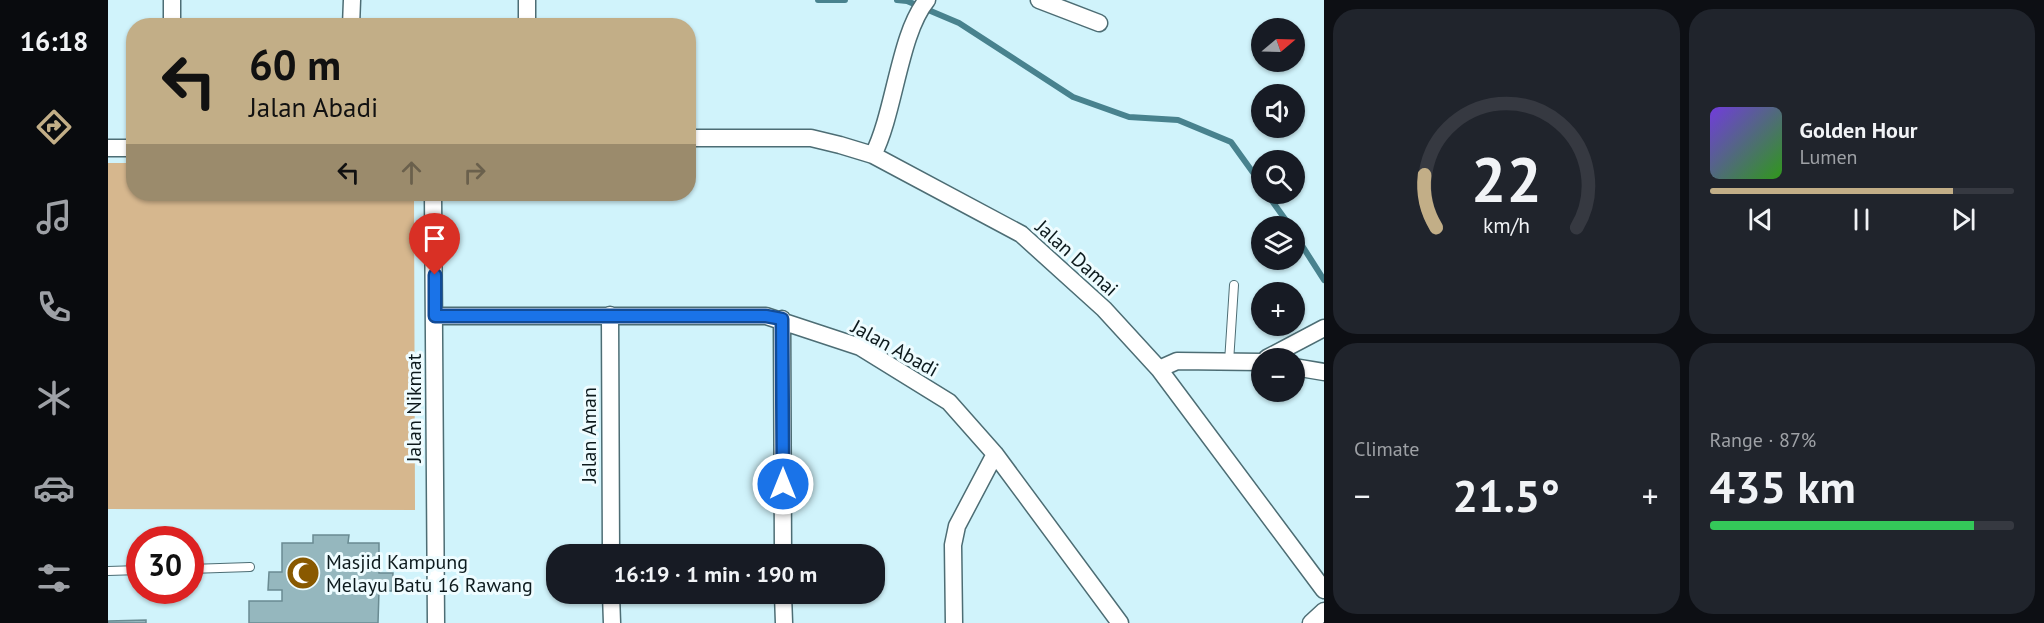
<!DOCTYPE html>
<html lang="en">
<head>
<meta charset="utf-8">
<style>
  :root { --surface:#171b24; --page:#20242c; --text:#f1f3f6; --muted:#9ea1a6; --line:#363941; --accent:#c2ae87 }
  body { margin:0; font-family:"PT Sans",sans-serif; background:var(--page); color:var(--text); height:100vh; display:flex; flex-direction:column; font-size:22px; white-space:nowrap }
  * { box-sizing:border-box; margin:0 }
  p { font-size:20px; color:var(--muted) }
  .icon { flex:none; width:33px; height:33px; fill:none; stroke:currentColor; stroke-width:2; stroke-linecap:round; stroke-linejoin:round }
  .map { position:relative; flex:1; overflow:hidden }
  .drawer { display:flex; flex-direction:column; gap:9px; padding:9px; background:#0d0f14; width:720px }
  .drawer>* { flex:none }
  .banner { position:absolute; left:18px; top:18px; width:570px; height:183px; border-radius:24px; box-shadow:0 2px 4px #0004; background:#c2ae87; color:#111; overflow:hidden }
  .needle { width:39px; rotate:71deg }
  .controls { position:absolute; left:1143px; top:18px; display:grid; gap:12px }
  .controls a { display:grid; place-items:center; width:54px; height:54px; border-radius:50%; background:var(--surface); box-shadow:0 2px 4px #0004; font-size:30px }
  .speed { position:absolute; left:18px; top:526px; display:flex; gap:12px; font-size:30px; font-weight:700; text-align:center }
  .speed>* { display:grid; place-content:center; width:78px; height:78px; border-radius:50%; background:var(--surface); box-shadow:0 2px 4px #0004; line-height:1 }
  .speed .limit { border:9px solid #d22; background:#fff; color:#111 }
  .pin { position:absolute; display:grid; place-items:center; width:51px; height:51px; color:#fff; margin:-62px -26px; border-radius:50% 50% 50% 0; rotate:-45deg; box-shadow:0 0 6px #0007 }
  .pin .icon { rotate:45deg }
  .me { position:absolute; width:66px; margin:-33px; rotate:0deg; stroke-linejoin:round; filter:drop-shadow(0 0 4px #0008) }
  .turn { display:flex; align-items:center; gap:21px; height:126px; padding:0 24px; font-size:27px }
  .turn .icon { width:78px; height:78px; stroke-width:2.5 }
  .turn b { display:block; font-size:42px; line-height:51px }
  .lanes { display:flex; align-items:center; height:57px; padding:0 24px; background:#0003; justify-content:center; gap:30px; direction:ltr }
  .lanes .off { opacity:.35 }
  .big { font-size:45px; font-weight:600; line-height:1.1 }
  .drawer .tile { flex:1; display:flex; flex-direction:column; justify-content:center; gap:9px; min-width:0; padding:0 21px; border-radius:24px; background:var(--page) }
  .drawer .dial { align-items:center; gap:0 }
  .dial svg { height:156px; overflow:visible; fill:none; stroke:var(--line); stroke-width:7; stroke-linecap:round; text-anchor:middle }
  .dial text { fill:var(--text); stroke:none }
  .song { display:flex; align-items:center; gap:18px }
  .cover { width:72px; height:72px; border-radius:9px; background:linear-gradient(135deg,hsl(260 70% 55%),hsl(110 70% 35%)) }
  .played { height:6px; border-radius:3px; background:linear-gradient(90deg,var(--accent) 80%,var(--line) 80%) }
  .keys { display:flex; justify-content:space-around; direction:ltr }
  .heat { display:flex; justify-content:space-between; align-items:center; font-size:33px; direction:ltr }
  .charge { height:9px; border-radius:4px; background:linear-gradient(90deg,#34c759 87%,var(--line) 0) }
  .drawer .tiles { flex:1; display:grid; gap:9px; grid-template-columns:repeat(2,1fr) }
  .trip { position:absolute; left:438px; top:544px; width:339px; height:60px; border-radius:24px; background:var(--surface); box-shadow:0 2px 4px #0004; font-weight:600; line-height:60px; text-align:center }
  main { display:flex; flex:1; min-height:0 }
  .tabs { display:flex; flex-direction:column; width:108px; justify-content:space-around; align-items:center; background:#090b0e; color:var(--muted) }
  .tabs .icon { width:42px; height:42px }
  .tabs .active { color:var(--accent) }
  .tabs b { font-size:27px; color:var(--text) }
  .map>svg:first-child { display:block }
</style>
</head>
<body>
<main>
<nav class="tabs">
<b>16:18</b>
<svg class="icon active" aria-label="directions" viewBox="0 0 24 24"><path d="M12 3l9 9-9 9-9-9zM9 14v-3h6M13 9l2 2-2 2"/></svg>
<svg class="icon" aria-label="music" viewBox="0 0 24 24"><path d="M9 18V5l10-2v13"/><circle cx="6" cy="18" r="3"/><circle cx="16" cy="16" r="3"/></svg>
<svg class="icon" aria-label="phone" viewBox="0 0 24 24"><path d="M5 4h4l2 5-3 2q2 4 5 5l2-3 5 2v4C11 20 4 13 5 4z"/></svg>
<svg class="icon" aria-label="climate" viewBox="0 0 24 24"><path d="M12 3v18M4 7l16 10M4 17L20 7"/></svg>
<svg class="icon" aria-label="car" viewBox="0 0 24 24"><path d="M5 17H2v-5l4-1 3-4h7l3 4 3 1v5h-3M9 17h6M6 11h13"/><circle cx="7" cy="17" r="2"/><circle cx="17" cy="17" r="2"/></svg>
<svg class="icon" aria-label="filters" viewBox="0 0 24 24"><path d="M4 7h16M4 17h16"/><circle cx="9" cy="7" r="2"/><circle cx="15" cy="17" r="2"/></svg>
</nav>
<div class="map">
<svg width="1216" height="623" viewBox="0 0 1216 623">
  <rect width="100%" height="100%" fill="#d0f3fb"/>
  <path fill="#d6b78e" d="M0 163H25L26 194H306L307 510 0 509Z"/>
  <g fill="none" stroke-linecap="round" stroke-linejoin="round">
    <path stroke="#48828e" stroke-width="6" d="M710 0H737
      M789 0 799 1 851 23 965 97 1021 117 1070 120 1123 142 1154 185
      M1159 194 1182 226
      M1186 233 1216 280"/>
  </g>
  <path fill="#95b7be" stroke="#6a8b92" stroke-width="1.5" d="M205 535H241L240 543H271V573H285L284 591H271L270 623H141V601H174V590H160L161 572H174V543H205Z
    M38 620V623H0V621Z"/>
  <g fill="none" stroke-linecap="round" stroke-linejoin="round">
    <g stroke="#4d6d74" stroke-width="10">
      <path id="lane" d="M1121 362 1126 285
        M82 569 142 567
        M0 571 32 570"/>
    </g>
    <g stroke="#4d6d74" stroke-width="19">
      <path id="street" d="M419 0V26
        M931 0 991 23
        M64 26V0
        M243 26 244 0
        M580 138H703L732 145 765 155 913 234 996 309 1051 369 1216 590
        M0 148H26
        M765 155C787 112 791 34 819 0
        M325 194 328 623
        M502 315 503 555
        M327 316H658L752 347 841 402 887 454 1012 623
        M674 319 675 555
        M1159 358 1216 328
        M1186 367 1216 372
        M1051 369 1069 361 1154 362
        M503 594 504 623
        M675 594 676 623
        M846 623 845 545 849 526 887 454
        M1203 623 1216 611"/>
    </g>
    <use href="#lane" stroke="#fff" stroke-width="8"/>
    <use href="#street" stroke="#fff" stroke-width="16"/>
  </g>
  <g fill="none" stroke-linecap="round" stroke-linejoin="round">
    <g stroke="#114b97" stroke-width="15">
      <path id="route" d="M327 275V316H658L674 319 675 484"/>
    </g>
    <use href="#route" stroke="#1a73e8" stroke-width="10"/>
  </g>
  <defs>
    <g id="mosque-disc" transform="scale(1.725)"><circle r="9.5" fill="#895900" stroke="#eefcff"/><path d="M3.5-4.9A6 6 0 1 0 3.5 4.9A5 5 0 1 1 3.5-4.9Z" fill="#fff"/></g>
  </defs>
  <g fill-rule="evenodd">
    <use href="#mosque-disc" x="195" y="573"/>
  </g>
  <g text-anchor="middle" stroke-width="6" stroke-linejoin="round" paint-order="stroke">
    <g font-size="20" fill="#0d1a1d" stroke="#eefcff">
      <text transform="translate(969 258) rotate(42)" y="7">Jalan Damai</text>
      <text transform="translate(787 348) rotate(29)" y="7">Jalan Abadi</text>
      <text transform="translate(306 408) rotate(-90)" y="7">Jalan Nikmat</text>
      <text transform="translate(481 435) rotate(-90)" y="7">Jalan Aman</text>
    </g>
    <g font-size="20" fill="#0d1a1d" stroke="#eefcff" text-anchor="start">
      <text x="218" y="569">Masjid Kampung<tspan x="218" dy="23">Melayu Batu 16 Rawang</tspan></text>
    </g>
  </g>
</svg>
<div class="controls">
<a><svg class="needle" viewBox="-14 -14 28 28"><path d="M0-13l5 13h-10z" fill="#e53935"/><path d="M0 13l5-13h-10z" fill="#9ea1a6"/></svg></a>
<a><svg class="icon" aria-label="sound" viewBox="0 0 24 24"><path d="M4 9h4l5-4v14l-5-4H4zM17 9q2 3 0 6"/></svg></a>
<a><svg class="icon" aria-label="search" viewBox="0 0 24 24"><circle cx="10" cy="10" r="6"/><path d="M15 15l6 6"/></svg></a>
<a><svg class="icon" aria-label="layers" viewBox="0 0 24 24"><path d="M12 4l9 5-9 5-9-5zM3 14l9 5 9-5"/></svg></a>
<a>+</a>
<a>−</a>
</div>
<div class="speed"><div class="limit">30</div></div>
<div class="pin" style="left:327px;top:275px;background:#d93025"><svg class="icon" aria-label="arrive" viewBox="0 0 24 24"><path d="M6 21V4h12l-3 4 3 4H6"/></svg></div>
<svg class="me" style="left:675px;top:484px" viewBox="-20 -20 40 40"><circle r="17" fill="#1a73e8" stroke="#fff" stroke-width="3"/><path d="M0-11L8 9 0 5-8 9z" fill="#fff"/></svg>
<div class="trip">16:19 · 1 min · 190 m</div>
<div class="banner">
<div class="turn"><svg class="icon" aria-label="left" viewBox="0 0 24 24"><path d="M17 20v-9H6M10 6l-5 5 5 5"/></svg><div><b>60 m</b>Jalan Abadi</div></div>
<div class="lanes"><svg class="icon" aria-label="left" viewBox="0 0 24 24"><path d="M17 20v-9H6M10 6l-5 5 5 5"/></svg><svg class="icon off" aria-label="ahead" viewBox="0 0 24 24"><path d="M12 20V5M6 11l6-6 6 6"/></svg><svg class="icon off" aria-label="right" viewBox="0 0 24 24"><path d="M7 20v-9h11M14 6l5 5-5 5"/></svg></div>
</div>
</div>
<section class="drawer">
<div class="tiles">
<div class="tile dial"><svg viewBox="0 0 100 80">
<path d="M14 69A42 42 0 1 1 86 69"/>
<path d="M14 69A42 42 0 0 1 8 42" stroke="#c2ae87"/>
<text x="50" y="56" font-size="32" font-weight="700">22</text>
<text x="50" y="72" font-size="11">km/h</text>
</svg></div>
<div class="tile">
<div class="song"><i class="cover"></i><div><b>Golden Hour</b><p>Lumen</p></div></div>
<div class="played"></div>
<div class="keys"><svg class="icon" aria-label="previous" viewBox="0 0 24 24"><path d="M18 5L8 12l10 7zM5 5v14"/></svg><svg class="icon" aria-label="pause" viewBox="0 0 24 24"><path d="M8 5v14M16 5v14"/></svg><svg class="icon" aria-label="next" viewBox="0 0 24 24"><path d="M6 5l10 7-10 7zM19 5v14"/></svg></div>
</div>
<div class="tile"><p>Climate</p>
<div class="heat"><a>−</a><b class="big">21.5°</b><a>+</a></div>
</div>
<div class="tile"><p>Range · 87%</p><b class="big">435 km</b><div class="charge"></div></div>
</div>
</section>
</main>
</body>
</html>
